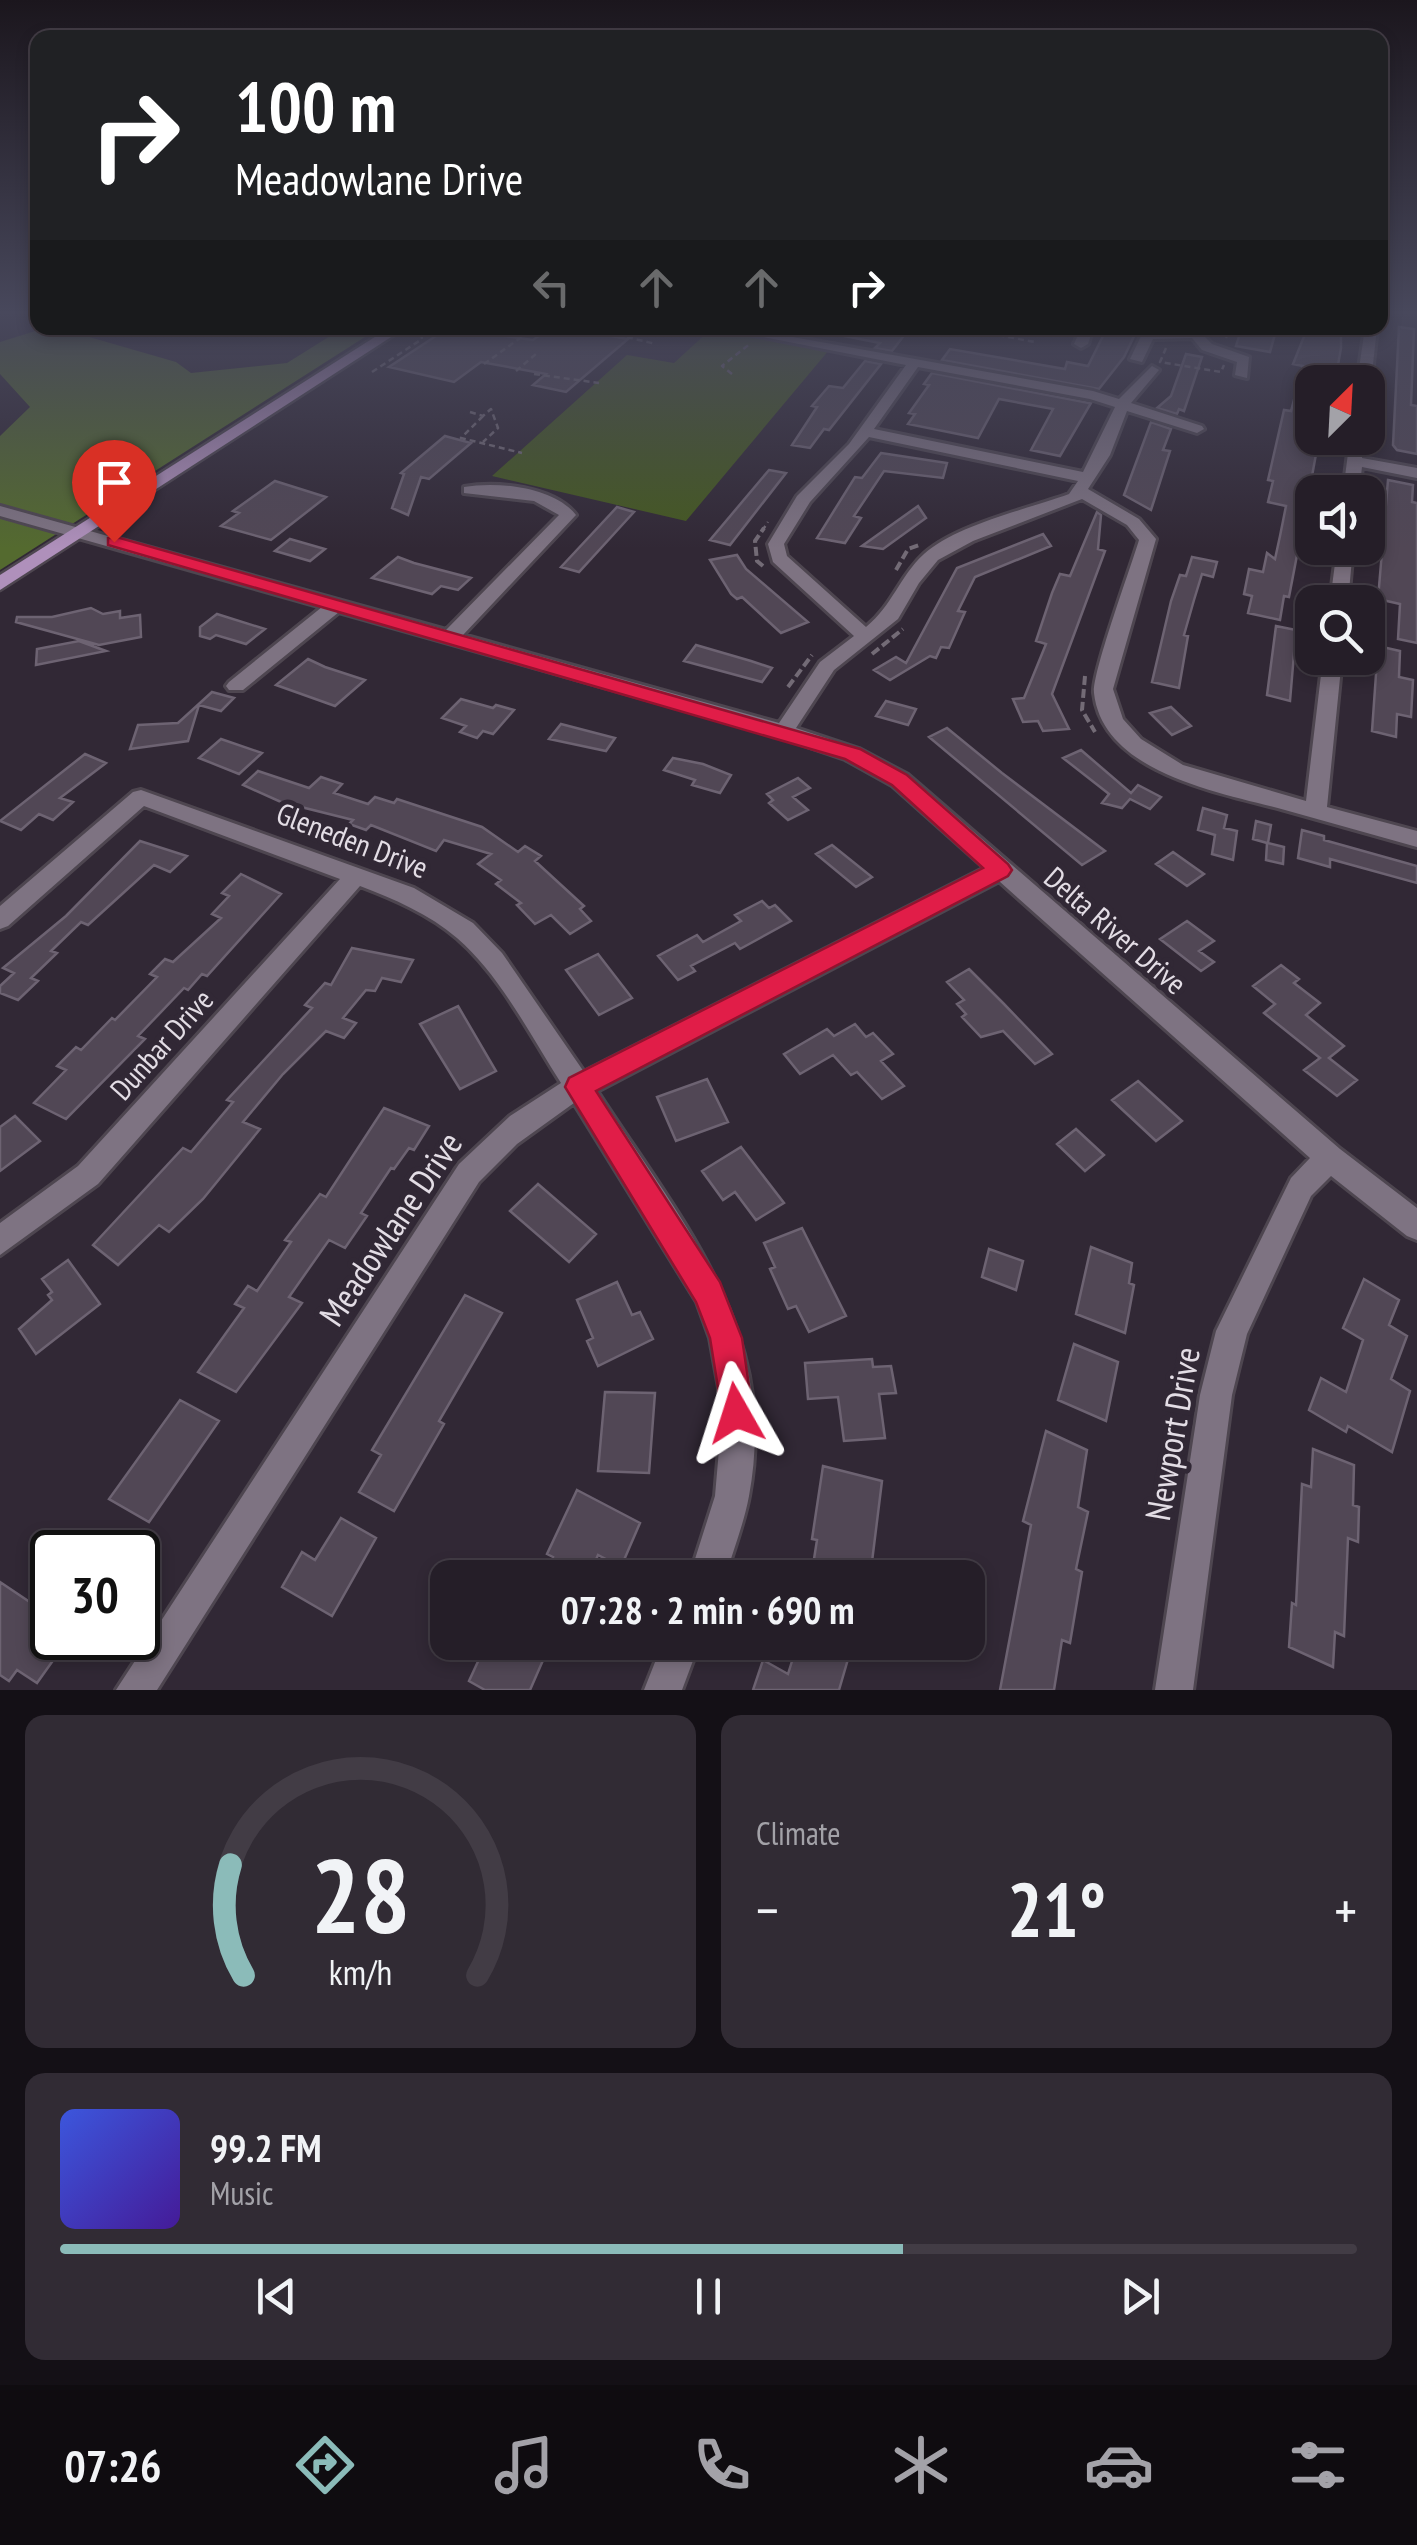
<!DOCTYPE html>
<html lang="en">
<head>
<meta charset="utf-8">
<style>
  :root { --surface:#251e28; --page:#312b34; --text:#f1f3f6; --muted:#a3a2a8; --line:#423c45; --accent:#8bbbb9 }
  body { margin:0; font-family:"PT Sans Narrow",sans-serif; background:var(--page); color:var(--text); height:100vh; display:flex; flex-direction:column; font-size:38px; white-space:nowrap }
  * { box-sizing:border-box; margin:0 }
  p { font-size:32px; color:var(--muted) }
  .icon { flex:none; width:55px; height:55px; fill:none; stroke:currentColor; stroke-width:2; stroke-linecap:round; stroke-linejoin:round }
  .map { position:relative; height:1690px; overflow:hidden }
  .sheet { display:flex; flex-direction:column; gap:25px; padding:25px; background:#141016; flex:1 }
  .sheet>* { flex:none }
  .banner { position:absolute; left:30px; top:30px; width:1358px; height:305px; border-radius:20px; box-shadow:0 5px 15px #0003,0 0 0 2px var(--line); background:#202124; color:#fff; overflow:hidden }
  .needle { width:65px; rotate:24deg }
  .buttons { position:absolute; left:1295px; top:365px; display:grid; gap:20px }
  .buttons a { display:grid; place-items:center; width:90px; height:90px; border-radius:20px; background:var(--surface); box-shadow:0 5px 15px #0003,0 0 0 2px var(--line); font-size:50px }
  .speed { position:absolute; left:30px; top:1530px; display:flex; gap:20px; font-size:50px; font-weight:700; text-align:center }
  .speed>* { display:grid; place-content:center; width:130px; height:130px; border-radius:50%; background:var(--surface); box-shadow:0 5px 15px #0003,0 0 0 2px var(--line); line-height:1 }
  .speed .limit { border:5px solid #111; border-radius:15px; background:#fff; color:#111 }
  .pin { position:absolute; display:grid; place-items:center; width:85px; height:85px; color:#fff; margin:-102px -42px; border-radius:50% 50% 50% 0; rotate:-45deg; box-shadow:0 0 10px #0007 }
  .pin .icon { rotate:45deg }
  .me { position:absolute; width:110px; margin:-55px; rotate:354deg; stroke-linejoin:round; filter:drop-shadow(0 0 8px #0008) }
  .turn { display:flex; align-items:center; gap:35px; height:210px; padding:0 40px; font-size:45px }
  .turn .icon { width:130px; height:130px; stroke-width:2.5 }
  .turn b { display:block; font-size:70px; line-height:85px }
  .lanes { display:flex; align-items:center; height:95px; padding:0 40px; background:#0003; justify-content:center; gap:50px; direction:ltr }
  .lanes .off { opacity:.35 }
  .big { font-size:75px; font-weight:600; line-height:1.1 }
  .sheet .widget { flex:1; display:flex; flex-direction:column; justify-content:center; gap:15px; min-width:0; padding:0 35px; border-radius:20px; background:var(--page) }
  .sheet .dial { align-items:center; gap:0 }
  .dial svg { height:260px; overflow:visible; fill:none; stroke:var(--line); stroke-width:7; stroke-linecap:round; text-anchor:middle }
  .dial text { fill:var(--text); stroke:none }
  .song { display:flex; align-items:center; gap:30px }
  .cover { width:120px; height:120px; border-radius:15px; background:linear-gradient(135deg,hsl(230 70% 55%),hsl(260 70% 35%)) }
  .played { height:10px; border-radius:5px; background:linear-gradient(90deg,var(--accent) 65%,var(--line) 65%) }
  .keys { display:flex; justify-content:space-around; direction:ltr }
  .heat { display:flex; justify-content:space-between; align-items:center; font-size:55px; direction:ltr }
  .sheet .tiles { flex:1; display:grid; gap:25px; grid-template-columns:1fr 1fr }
  .widget:last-child { grid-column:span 2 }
  .trip { position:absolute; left:430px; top:1560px; width:555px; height:100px; border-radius:20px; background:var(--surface); box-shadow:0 5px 15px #0003,0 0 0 2px var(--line); font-weight:600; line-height:100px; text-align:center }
  .menu { display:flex; height:160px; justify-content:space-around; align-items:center; background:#0f0c10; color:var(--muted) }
  .menu .icon { width:70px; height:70px }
  .menu .on { color:var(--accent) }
  .menu b { font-size:45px; color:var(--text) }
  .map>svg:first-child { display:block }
</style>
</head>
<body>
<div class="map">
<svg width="1417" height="1690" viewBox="0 0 1417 1690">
  <rect width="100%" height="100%" fill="#312835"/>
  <path fill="#455920" d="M710 330 829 350 686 521 492 476 627 355 674 363Z"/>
  <path fill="#546a2f" d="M45 328H58L176 362 191 373 287 363 343 328H379L0 570V436L30 407 0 374V342Z"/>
  <path fill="#514755" stroke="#6d6372" stroke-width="2.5" d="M1399 327 1414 329 1411 405 1417 406V454L1397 450 1393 445Z
    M448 328 533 340 550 328H565L628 339 566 392 533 385 546 374 481 362 454 382 389 367Z
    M840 328H899L906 333 892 351 875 348 880 343 839 335Z
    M1107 328H1138L1124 357 1099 389 942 360 950 349 1065 369 1067 362 1088 366Z
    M1307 329 1341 335V348L1335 382H1312V438H1319L1312 476V519L1304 551 1298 550 1289 597 1284 596 1280 620 1248 613 1252 596 1244 594 1249 569 1263 572 1267 553 1275 559 1280 536 1286 506 1268 502 1273 481 1268 480 1284 410 1291 411 1303 366 1293 364Z
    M1241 330 1275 334 1270 352 1236 346Z
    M1186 354 1202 357 1184 411 1179 409 1177 414 1157 408 1171 396Z
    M865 361 881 364 829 430 824 429 810 448 792 445 817 407 812 406 829 386 843 388Z
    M932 373 1089 403H1091L1060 456 1031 450 1053 409 999 399 978 438 908 424 915 414 909 413 929 385 924 384Z
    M1151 422 1171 429 1163 450 1170 451 1151 510 1124 495Z
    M445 436 471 443 429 479 421 477 408 515 392 508 404 474 401 473Z
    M881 453 947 463 943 478 884 471 854 516 861 518 845 543 817 538 855 477 862 478Z
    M769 470 786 473 730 545 710 540Z
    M1388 480 1413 485 1412 502 1417 503V643L1398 639 1400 604 1378 599Z
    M275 481 326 497 271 540 221 526 239 513 233 511Z
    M918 506 926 518 883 549 862 546Z
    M617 507 634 512 579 572 561 567Z
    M1097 512 1101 515 1098 549 1105 551 1052 694 1069 729 1043 731 1038 721 1023 722 1013 699 1024 698 1046 644 1036 641 1052 593 1060 574 1070 576Z
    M1043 534 1051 546 975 577 958 611 965 612 949 648 941 647 936 658 930 656 890 680 874 670 896 657 906 663 957 568Z
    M290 539 325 549 310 561 275 551Z
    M737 555 746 569 808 622 781 633 742 597 737 599 731 594 710 560Z
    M398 557 414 563 471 578 458 590 441 586 432 594 372 578Z
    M1192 557 1217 562 1213 577 1202 574 1194 600 1184 635 1188 636 1179 688 1152 682 1171 601 1180 575 1186 576Z
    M91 608 103 614 120 611V618L140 615 141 637 99 645 16 622 17 617H52Z
    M217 614 265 629 246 644 216 635 210 639 200 636V627Z
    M1276 626 1296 630 1290 701 1267 695Z
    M79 641 106 651 36 665 37 649Z
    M696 645 751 661 772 668 762 682 684 661Z
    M1378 646 1400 651 1399 677 1413 680 1411 717 1397 714 1396 737 1372 731Z
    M308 659 325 667 365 680 335 706 276 685Z
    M212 692 234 698 221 711 199 705 188 741 130 749 138 725 178 723Z
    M461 699 493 708 496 705 514 710 493 734 483 731 477 738 460 732 466 726 442 718Z
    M886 701 916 709 908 725 876 716Z
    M1171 707 1191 726 1172 735 1150 713Z
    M561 724 615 738 606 751 549 739Z
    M947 728 1002 773 1105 851 1082 865 929 737Z
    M221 739 262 753 239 774 199 758Z
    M1081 750 1131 793 1138 785 1161 797 1150 809 1130 799 1122 808 1102 803 1109 794 1063 758Z
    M85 754 106 763 60 798 73 802 53 820 39 814 21 830 0 821Z
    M673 758 703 764 731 775 720 793 692 785 695 780 664 770Z
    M258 771 309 788 321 777 342 784 334 793 368 804 375 797 394 803 397 799 482 827 518 852 525 846 541 856 535 861 584 906 580 909 591 921 570 934 551 915 535 924 517 905 521 903 496 884 501 880 478 864 491 854 444 840 436 851 371 825 366 830 349 824 353 820 281 802 243 785Z
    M798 778 810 788 793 797 808 810 788 820 769 803 773 800 767 794Z
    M1203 808 1227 815 1224 828 1237 831 1233 860 1212 854 1215 835 1198 830Z
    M1256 821 1271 825 1268 843 1284 847 1283 864 1266 860 1267 843 1253 839Z
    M1302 830 1324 836V840L1417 866V883L1330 859V867L1298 858Z
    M140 841 187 856 170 872 154 865 88 925 81 922 51 951 57 953 31 978 38 981 18 1000 0 993V986L14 973 3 968 66 916Z
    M832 845 872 877 856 887 816 854Z
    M1173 852 1204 874 1187 886 1156 864Z
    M241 874 281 894 207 976 202 974 188 990 184 988 138 1036 145 1039 66 1119 34 1103 66 1070 57 1066 76 1047 81 1050 112 1018 115 1020 157 977 150 974 165 959 173 962 221 918 212 914 229 896 222 893Z
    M762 901 769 908 775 905 791 921 740 949 735 943 691 966 695 971 678 980 658 956 697 935 703 942 741 921 735 915Z
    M1187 921 1214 941 1199 951 1214 962 1201 971 1160 939Z
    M352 948 413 960 401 982 382 978 375 991 366 990 343 1018 356 1023 344 1038 326 1031 283 1074 243 1122 260 1129 203 1199 169 1232 159 1225 118 1265 93 1245 183 1148 191 1152 233 1102 227 1100 312 1008 305 1005 325 983 331 985Z
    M598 954 632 998 599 1015 566 970Z
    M1281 965 1299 979 1294 983 1320 1003 1306 1015 1344 1046 1329 1058 1357 1080 1337 1096 1304 1070 1320 1058 1264 1013 1275 1004 1253 986Z
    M969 969 1004 1004 1052 1054 1035 1064 1003 1031 981 1037 962 1017 966 1014 957 1004 964 1000 947 982Z
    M458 1006 496 1071 460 1089 420 1024Z
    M855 1024 866 1037 873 1033 893 1054 881 1061 904 1086 882 1099 857 1072 851 1075 833 1055 800 1074 784 1054 827 1029 834 1036Z
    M707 1079 728 1122 676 1141 657 1097Z
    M1138 1081 1182 1121 1156 1141 1112 1100Z
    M384 1108 429 1126 414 1150 409 1148 394 1169 391 1168 361 1213 367 1216 345 1248 329 1240 289 1297 302 1303 236 1392 198 1372 244 1308 235 1304 248 1286 257 1291 291 1242 285 1240 320 1194 326 1197Z
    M15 1116 40 1141 0 1171V1127Z
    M1076 1129 1104 1155 1085 1171 1057 1144Z
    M741 1147 784 1203 756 1220 735 1192 723 1200 702 1171Z
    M538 1184 596 1234 569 1262 510 1211Z
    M802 1228 846 1316 809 1332 796 1306 788 1309 770 1269 775 1267 764 1243Z
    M1091 1247 1132 1263 1129 1283 1134 1285 1125 1333 1076 1314Z
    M989 1249 1023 1261 1016 1290 982 1277Z
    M68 1260 100 1304 36 1354 19 1329 52 1300 48 1295 52 1292 42 1279Z
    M1364 1279 1399 1300 1389 1325 1407 1336 1391 1379 1410 1391 1392 1452 1348 1426 1346 1432 1309 1410 1321 1378 1346 1392 1363 1340 1343 1328Z
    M617 1282 632 1315 640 1312 653 1339 598 1366 587 1341 593 1338 577 1300Z
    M465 1295 502 1313 439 1421 444 1424 394 1511 359 1492 381 1455 372 1450Z
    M1074 1344 1118 1362 1106 1421 1058 1400Z
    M872 1359 873 1367 891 1366 896 1393 879 1394 885 1438 844 1441 838 1397 808 1399 805 1363Z
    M605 1392 655 1393 649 1473 598 1471Z
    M180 1400 219 1421 149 1522 109 1499Z
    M1046 1431 1087 1450 1078 1507 1088 1512 1076 1569 1082 1572 1070 1643 1062 1640 1054 1690H1000L1031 1525 1023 1521Z
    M1313 1449 1354 1465 1353 1505 1359 1507 1358 1542 1348 1538 1344 1636 1335 1632 1333 1667 1289 1647 1292 1603 1296 1605 1302 1484 1311 1487Z
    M823 1466 882 1481 870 1578H811L817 1540 812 1539Z
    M577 1490 640 1523 621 1567 598 1555 588 1578H543L553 1557 547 1554Z
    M341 1518 376 1538 332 1616 282 1587 302 1552 315 1560Z
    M0 1582 52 1617V1638H69L37 1683 17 1670 9 1681 0 1675Z
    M487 1642H551L530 1690H485L469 1681Z
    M798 1642H853L839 1690H753L763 1660 788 1674Z"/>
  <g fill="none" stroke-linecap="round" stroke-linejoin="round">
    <g stroke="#4e4650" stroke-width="6">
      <path id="minor" d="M718 328H743L1093 391 1119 399 1152 366 1159 370 1131 403 1202 426 1204 429 1197 433 1127 411 1110 455 1088 489 1139 519 1156 539 1113 689 1123 719 1141 739 1183 765 1306 801 1323 658H1342L1327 807 1417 831V847C1373 835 1329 822 1285 810 1223 793 1103 774 1094 693 1092 673 1131 567 1139 540L1127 525 1082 499 973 541 938 560 919 583 898 619 834 670 796 728 859 749 908 775 1340 1149 1417 1208V1240L1407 1236 1331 1176 1311 1196 1247 1334 1232 1395 1193 1690H1155L1200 1395 1216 1331 1291 1178 1310 1158 999 881 597 1091C680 1220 780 1331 749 1496 744 1523 733 1551 725 1578H689L715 1496 720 1438 719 1388 710 1338 697 1302 574 1103 517 1144 479 1182 157 1690H116L459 1164 510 1116 561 1083C530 1035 501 976 457 938 429 914 394 899 360 886L98 1184 0 1255V1223L78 1166 340 879 144 806 8 926 0 929V906L133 792 141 790 414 888 473 923 502 953 584 1072 985 868 892 785 845 759 777 736 339 612 243 690H229L226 686 229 682 322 607 0 516V506L446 630 559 515 534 501 464 493V487C498 481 554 487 576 515L463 635 779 723 820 662 854 636 773 562 768 544 797 496 849 444 906 365ZM918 367 1090 399 1115 407 1083 472 874 429ZM869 437 1078 481 1069 494C1028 509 956 525 924 554 899 577 893 605 866 627L787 556 784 544 810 502Z
        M1081 328H1093L1088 344 1081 348 1074 344Z
        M1216 328 1203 335 1212 344 1249 357 1247 378 1235 375 1237 362 1202 350 1192 338 1153 339 1142 362 1130 359 1143 332Z
        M1365 328H1377L1371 382 1368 385 1357 382Z
        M1350 438H1364L1362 458 1417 468V478L1362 467 1359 492H1343Z
        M1337 548H1353L1348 602H1330Z
        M663 1642H700L682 1690H644Z"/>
    </g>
    <g stroke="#4e4650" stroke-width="5">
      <path id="major" d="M389 328H405L0 590V575Z"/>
    </g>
    <path stroke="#736b76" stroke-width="2.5" stroke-dasharray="6 4" stroke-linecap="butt" d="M588 328 656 344
      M671 328 709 332
      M808 328 835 332
      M959 328 1035 342
      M1226 338 1230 328
      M1166 348 1160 362 1221 372 1224 365
      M484 364 530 331
      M516 371 536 354
      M372 372 422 339 420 328
      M534 374 599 383
      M732 374 722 366 751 343
      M470 412 483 416 491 409 498 428 483 442
      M483 416 461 438 522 453
      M762 531 768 522"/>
    <path stroke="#736b76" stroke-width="4" stroke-dasharray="9 4" stroke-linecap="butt" d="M763 566 757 561 755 541 764 528
      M896 570 908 549 919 545
      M872 654 903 629
      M1085 676 1082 710 1095 732
      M788 687 812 655"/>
    <use href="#minor" fill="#7e7382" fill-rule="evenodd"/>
    <use href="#major" fill="#af90bb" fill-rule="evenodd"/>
  </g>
  <linearGradient id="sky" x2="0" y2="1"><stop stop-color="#1b161d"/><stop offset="0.57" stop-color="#48485c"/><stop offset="1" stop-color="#48485c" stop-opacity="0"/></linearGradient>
  <rect width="1417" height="549" fill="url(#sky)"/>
  <path fill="#e11d48" stroke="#92132f" stroke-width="2.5" d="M108 538H120L860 749 907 775 1008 864 1012 870 1008 876 596 1091 720 1282 742 1338 753 1413 748 1425 736 1430 724 1425 710 1338 696 1302 565 1087 569 1078 983 868 892 785 845 759 108 545Z"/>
  <g text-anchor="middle" stroke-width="10" stroke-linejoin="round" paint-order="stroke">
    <g font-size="30" fill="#e3dde5" stroke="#312835">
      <text transform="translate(352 841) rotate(21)" y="10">Gleneden Drive</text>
      <text transform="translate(1115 931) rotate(41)" y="10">Delta River Drive</text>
      <text transform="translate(162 1045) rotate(-48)" y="10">Dunbar Drive</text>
    </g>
    <g font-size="35" fill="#e3dde5" stroke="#312835">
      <text transform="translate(391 1229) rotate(-56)" y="12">Meadowlane Drive</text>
      <text transform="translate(1173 1434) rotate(-80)" y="12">Newport Drive</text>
    </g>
  </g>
</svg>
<div class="buttons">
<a><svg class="needle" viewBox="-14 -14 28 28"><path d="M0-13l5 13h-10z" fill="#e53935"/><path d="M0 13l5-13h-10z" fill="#a3a2a8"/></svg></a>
<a><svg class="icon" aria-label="sound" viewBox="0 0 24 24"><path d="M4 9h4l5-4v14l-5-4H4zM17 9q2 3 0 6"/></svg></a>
<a><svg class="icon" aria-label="search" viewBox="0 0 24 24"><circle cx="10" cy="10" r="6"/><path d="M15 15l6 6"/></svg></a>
</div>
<div class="speed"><div class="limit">30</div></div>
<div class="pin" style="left:114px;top:542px;background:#d93025"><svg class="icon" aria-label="arrive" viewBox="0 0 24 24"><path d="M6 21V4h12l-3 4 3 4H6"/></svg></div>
<svg class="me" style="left:736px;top:1413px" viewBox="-20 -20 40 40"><path d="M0-17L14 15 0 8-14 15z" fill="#e11d48" stroke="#fff" stroke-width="4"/></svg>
<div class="trip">07:28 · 2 min · 690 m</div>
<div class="banner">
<div class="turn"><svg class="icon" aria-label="right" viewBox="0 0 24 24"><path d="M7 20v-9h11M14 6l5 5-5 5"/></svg><div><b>100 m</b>Meadowlane Drive</div></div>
<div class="lanes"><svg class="icon off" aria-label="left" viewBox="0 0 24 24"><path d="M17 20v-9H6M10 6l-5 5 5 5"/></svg><svg class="icon off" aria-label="ahead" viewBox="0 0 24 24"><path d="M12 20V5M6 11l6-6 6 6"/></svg><svg class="icon off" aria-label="ahead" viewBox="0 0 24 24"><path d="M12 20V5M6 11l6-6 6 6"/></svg><svg class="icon" aria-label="right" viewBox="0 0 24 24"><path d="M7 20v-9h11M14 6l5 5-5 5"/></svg></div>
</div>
</div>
<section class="sheet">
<div class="tiles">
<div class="widget dial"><svg viewBox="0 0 100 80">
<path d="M14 69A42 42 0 1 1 86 69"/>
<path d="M14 69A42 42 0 0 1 10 35" stroke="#8bbbb9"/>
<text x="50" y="56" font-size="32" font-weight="700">28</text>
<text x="50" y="72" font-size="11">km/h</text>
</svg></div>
<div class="widget"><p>Climate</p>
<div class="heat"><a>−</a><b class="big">21°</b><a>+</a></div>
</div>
<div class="widget">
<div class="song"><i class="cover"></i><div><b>99.2 FM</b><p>Music</p></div></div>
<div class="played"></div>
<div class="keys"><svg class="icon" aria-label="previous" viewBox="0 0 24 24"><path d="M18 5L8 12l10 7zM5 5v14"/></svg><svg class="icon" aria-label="pause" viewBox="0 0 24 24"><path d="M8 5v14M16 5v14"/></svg><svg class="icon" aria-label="next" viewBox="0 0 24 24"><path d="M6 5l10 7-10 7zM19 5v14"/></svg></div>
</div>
</div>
</section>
<nav class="menu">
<b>07:26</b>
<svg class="icon on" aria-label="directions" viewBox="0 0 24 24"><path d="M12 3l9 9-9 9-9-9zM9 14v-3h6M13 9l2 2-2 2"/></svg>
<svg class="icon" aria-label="music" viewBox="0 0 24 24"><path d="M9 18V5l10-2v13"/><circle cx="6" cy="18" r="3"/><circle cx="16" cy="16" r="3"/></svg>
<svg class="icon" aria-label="phone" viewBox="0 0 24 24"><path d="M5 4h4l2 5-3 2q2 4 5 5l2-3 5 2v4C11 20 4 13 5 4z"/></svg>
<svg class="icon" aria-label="climate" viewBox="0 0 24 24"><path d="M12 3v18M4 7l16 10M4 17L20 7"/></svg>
<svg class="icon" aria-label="car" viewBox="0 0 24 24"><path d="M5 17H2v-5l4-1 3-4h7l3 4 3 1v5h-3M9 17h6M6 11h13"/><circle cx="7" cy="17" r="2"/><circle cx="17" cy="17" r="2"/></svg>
<svg class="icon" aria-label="filters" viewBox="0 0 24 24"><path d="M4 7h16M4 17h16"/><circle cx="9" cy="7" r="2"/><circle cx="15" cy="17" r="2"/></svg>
</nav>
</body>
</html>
